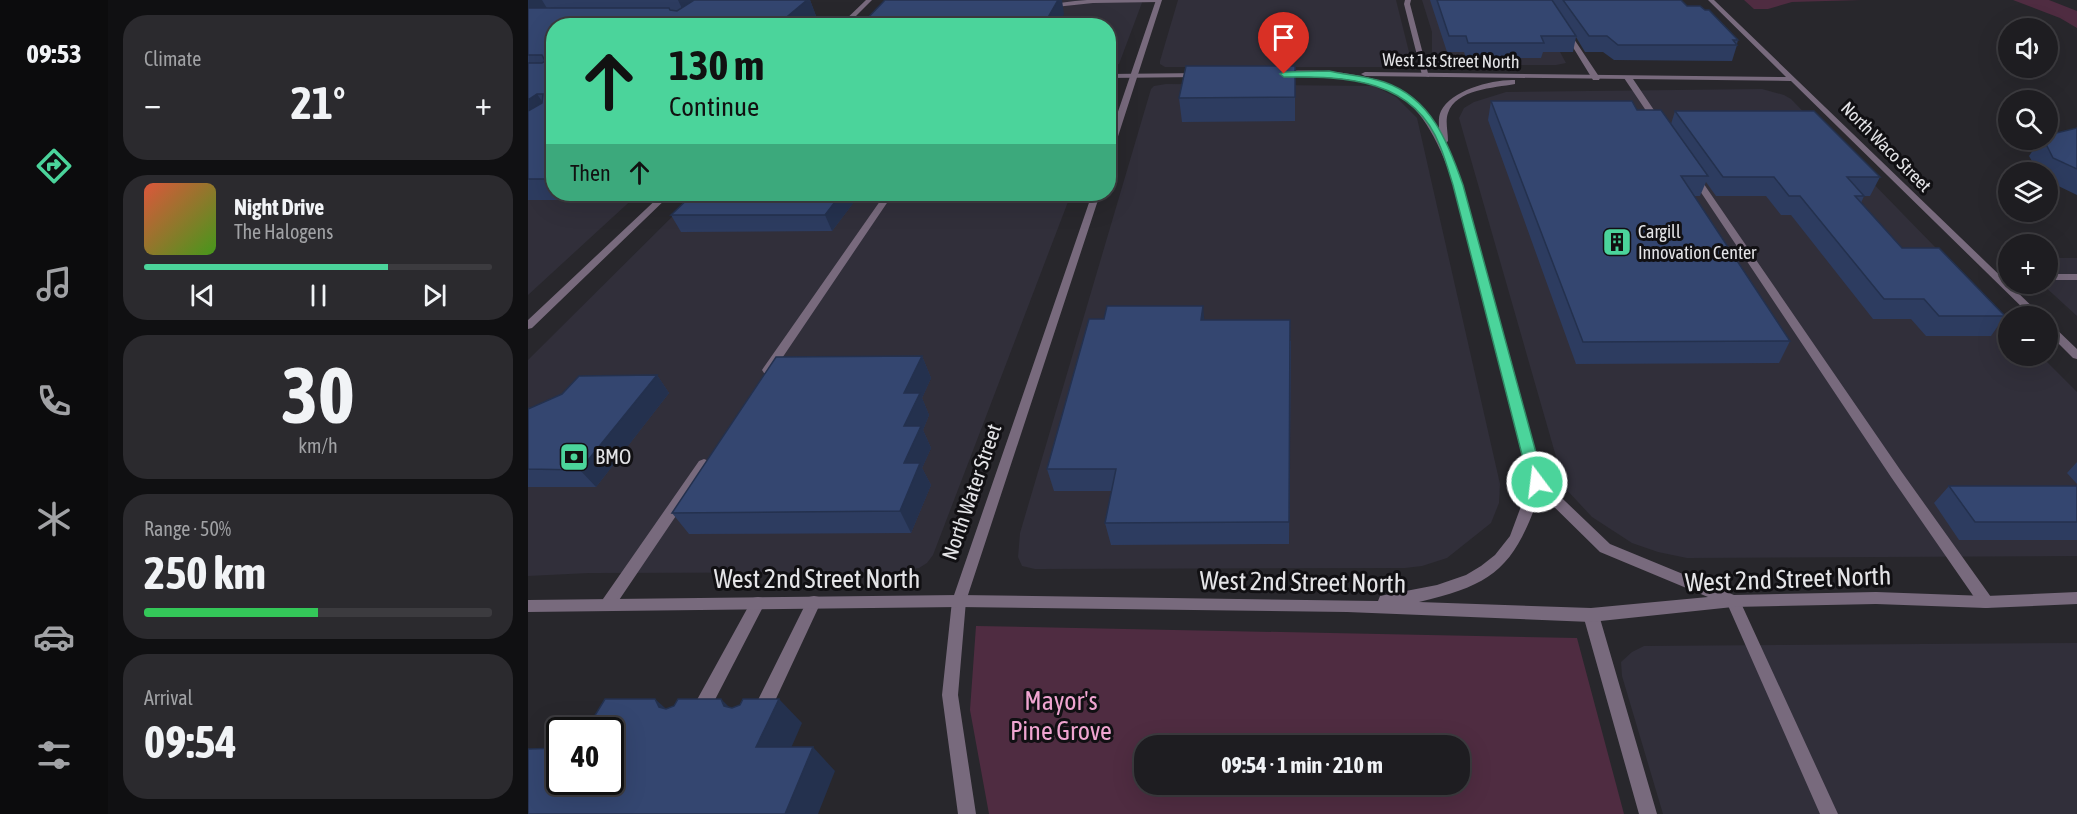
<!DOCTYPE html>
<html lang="en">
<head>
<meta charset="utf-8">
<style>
  :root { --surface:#1e1d21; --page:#2b2a2e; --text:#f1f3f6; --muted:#a1a2a5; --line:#3c3b3f; --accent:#4bd49b }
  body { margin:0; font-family:"Asap Condensed",sans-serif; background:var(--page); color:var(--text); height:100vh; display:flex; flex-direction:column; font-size:22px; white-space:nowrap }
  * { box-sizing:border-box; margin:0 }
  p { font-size:20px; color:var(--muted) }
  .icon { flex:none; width:33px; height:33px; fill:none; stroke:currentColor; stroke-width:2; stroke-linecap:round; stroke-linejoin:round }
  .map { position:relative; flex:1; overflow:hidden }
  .drawer { display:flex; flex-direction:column; gap:15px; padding:15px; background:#101012; width:420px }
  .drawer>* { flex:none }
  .guide { position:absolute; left:18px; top:18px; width:570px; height:183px; border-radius:24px; box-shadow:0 6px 24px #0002,0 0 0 2px var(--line); background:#4bd49b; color:#111; overflow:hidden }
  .buttons { position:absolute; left:1470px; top:18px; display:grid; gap:12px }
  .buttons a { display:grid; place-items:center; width:60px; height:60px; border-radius:50%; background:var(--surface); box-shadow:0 6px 24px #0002,0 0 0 2px var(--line); font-size:30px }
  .speed { position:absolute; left:18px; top:717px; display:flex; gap:12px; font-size:30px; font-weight:700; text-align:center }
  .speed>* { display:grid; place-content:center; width:78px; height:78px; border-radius:50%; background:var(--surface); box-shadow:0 6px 24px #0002,0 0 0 2px var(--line); line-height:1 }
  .speed .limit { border:3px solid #111; border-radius:9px; background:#fff; color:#111 }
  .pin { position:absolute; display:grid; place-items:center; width:51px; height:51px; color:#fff; margin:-62px -26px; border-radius:50% 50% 50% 0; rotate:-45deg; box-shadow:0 0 6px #0007 }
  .pin .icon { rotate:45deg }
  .me { position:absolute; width:66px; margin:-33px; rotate:345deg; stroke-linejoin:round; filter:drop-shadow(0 0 4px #0008) }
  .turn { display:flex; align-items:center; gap:21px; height:126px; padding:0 24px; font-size:27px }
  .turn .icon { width:78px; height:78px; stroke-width:2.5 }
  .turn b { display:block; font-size:42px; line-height:51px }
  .then { display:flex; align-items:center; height:57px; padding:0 24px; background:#0003; gap:12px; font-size:22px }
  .big { font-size:45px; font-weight:700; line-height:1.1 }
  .drawer .widget { flex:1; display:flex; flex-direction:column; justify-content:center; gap:9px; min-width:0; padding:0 21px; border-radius:24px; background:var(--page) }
  .drawer .dial { align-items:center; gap:0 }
  .dial b { font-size:78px; line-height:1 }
  .song { display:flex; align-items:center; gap:18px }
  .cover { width:72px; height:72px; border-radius:9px; background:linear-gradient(135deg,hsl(10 70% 55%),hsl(100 70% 35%)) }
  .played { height:6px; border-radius:3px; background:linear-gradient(90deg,var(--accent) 70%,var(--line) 70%) }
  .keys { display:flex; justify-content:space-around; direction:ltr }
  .heat { display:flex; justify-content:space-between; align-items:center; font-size:33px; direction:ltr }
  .charge { height:9px; border-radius:4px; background:linear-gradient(90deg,#34c759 50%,var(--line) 0) }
  .trip { position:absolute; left:606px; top:735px; width:336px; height:60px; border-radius:24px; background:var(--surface); box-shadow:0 6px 24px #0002,0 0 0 2px var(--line); font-weight:700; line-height:60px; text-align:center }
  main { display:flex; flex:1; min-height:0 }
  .dock { display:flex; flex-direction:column; width:108px; justify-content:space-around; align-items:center; background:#0c0c0d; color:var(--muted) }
  .dock .icon { width:42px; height:42px }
  .dock .on { color:var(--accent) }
  .dock b { font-size:27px; color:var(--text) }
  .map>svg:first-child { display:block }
</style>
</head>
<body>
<main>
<nav class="dock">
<b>09:53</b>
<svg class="icon on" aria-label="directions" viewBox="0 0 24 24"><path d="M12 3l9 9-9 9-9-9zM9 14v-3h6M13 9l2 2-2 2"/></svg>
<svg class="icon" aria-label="music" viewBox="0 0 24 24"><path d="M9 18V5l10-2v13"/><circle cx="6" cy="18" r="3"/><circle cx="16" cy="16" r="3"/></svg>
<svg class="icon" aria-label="phone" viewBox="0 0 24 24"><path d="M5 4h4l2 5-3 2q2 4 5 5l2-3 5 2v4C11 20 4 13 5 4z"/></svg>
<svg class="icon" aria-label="climate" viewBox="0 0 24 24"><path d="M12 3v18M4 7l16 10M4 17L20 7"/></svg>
<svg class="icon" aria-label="car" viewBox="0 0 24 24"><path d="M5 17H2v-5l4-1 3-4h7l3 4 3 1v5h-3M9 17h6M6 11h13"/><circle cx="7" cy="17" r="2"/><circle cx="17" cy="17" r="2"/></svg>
<svg class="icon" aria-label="filters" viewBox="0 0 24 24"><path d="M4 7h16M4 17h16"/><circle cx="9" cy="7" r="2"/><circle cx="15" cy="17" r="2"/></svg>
</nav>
<section class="drawer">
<div class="widget"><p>Climate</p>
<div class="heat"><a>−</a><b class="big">21°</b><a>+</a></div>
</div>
<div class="widget">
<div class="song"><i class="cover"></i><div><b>Night Drive</b><p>The Halogens</p></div></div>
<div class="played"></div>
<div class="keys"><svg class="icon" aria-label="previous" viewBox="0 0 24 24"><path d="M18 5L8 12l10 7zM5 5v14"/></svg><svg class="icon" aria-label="pause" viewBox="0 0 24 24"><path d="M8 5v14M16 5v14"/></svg><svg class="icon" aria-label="next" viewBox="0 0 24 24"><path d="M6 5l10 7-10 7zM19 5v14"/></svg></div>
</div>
<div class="widget dial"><b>30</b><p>km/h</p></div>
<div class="widget"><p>Range · 50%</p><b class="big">250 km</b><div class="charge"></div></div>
<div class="widget"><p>Arrival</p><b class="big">09:54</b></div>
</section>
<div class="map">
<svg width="1549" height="814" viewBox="0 0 1549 814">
  <rect width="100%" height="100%" fill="#28272c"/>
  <path fill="#312f3a" d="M362 0H615L591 64 581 67 580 26H344Z
    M650 0H868L884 64 880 67H637L632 64V61Z
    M894 0H1004L1038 63 1028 65H912L904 58V32Z
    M638 84 846 86 868 97 889 118 972 484 971 503 963 523 919 558 894 566 877 568 507 569 494 566 490 557 492 533 623 89 626 86Z
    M0 86 26 194H110L0 295Z
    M1234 89 1256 95 1263 99 1480 322V356H1513L1549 392V556L1159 558 1130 552 1104 543 1064 517 1037 488 931 118 936 108 946 102 978 92Z
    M167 194H543L405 555 399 563 391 568 365 572 61 573 0 576V360Z
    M1520 258H1549V316L1514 284H1520Z
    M1549 643V814H1135L1094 676 1093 662 1104 652 1116 646Z"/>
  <path fill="#4f2c41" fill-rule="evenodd" d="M1216 0H1333L1264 2 1240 9H1226Z
    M1485 0H1521L1549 11V28L1532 18Z
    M448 626 1049 638 1096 814H461L442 710ZM616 746H932V784H616Z"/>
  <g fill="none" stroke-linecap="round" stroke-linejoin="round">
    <path fill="#786a7d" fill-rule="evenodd" d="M487 0H493V2C515 8 536 1 559 0 584 0 609 0 634 0L631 2 565 3 518 8 488 4Z
      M877 0H883L882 4 901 77 894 75 876 4Z
      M1097 76H1103L1134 122 1133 124H1127L1096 78Z
      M1166 173 1169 174 1373 471 1463 597 1465 602 1463 607 1458 608 1453 607 1363 477 1162 176Z
      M357 194H365L244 373H236L234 370 236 367Z
      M1468 273 1480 274V280L1464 278V274Z
      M1520 274H1549V280H1520Z
      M176 459 181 461 182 464 181 467 85 609 80 610 75 609 73 604 75 599 171 461Z
      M1205 595 1210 596 1212 601 1310 814H1292L1198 601 1200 596Z
      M286 596 291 597 293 602 239 718 233 720 227 718 225 712 227 706 281 597Z
      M230 597 235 598 237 603 177 719 171 721 165 719 163 713 165 707 225 598Z"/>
    <path fill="#786a7d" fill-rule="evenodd" d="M628 0H634L584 155 580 157V141Z
      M1036 30H1040L1072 78 1071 80H1065L1035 31Z
      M564 194H572L438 601 430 695 448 814H430L414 695 424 601Z
      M1063 608 1068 610 1071 615 1129 814H1111L1055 615 1058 610Z"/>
    <path fill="#786a7d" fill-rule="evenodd" d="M338 0H344L318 26H311Z
      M1180 0H1186L1514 316H1503L1263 81 837 76 833 74 837 72 1258 77Z
      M750 72C785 68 838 72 869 88 888 96 901 113 911 130 911 124 910 117 913 111 923 90 965 79 987 80V84C966 88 928 89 920 113 917 121 920 132 920 141L918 143 934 185 1015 480 1082 544 1206 595 1348 592 1458 596 1549 592V604L1458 608 1348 604 1205 607 1063 622 819 612 431 607 0 612V600L431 595 850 601 852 596 857 595 909 585 938 575 953 566 967 555 982 536 1002 482 926 185C891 82 856 76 753 76H750ZM1012 493 1072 552 1180 597 1063 608 891 602C967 585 987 566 1012 493Z
      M675 73V77H672L580 78V74Z
      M134 194H143L4 328 0 329V320Z
      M1520 324 1524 325 1549 349V359L1545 358 1520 333Z"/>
  </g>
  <path fill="#2d3c60" d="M0 0H282L288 16 26 26V194H82L75 200H0Z
    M902 0H1153L1159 6 1210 40 1209 44V45L1204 61 1086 60 1075 52H1057L1048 37 1045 52H1015L1013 58H938L936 52H919Z
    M767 66V121L654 122 651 98Z
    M963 101 1109 110 1143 124 1147 111 1352 177 1342 196H1336L1333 203 1374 248 1477 316 1463 336H1398L1383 319H1345L1263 215H1253L1238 196H1188L1178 182 1172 196H1166L1262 341 1251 363 1048 364 960 120Z
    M1549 128V195L1520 181V172H1510L1501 156 1512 140H1520Z
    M165 194H332L304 231 153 232 143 215Z
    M677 320 763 341 761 544 583 545 577 523 584 491H526L519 469Z
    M394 356 403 378 394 398 401 415 395 430 403 448 394 468 403 485 383 533 161 534 144 513Z
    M129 375 141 393 68 487H0V408Z
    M1549 462V484L1539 473Z
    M1421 486H1549V540H1431L1406 503Z"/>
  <path fill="#24314e" d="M0 0H14L20 10 0 20Z
    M150 0H183L158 17Z
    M279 0H282L288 16 276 26H248Z
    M530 0H534L536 14 530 26H515Z
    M9 94 22 113 0 128V100Z
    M70 194H82L75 200Z
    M313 194H332L304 231 297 215Z
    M675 306 677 327 673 320Z
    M394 356 403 378 394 398 401 415 395 430 403 448 394 468 403 485 383 533 372 511 376 426V393Z
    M129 375 141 393 68 487 52 470Z
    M127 699 155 724 131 707Z
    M193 699 218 724 196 706Z
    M251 699 274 723 253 771 228 747Z
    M285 747 307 771 290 814H257Z"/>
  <path fill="#344670" stroke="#24314e" stroke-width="1.5" d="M166 0H279L248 26H26V179H0V111L14 103 15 94H9L0 100V63H14L17 61 14 55H0V8H141L142 10 149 11Z
    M357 0H530L515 26H332Z
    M909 0H1024L1048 36H1013L1016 43H940L938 36H921Z
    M1035 0H1153L1159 6H1172L1177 10H1181L1210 40H1205L1209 45H1090L1079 36H1061Z
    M658 66H767V97L651 98Z
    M963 101H1104L1109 110H1133L1180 176H1153L1262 341 1055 342Z
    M1147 111H1286L1352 177H1319L1336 196H1327L1374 248H1411L1477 316H1411L1396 299H1356L1272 196H1261L1246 177H1195Z
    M1549 128V169L1525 158 1516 140H1520V135Z
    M165 194H313L297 215H143Z
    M579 306H675L673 320H762L761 522 577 523 588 469H519L561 319H576Z
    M394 356 376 393H392L376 426H393L376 463H392L372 511 144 513 248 357Z
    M129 375 52 470 0 469V409L34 394 51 376Z
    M1421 486H1549V522H1447Z
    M77 699H127L131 707 138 709 146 706 150 699H193L196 706 204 708 212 705 215 699H251L228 747H285L257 814H0V749L32 748V782H82V730H58Z"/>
  <path fill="#4bd49b" stroke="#318a65" stroke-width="1.5" d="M801 71C819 75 839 76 856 82 903 98 920 142 935 185L1016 482 1014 486H1004L1001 482 925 185C921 172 917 158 912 146 886 79 818 76 756 77L752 74 756 72Z"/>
  <defs>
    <g id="building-square" transform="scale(1.5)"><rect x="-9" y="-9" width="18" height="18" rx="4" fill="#4bd49b" stroke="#111013"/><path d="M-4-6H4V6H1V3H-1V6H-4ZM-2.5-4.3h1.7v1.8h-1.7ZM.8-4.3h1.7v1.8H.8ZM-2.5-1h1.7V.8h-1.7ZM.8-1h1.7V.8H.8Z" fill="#111"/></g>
    <g id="bank-square" transform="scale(1.5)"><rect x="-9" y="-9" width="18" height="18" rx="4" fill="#4bd49b" stroke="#111013"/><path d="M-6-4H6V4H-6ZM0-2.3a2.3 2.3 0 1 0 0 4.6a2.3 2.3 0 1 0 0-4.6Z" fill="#111"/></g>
  </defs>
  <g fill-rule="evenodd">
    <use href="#building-square" x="1089" y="242"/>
    <use href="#bank-square" x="46" y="457"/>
  </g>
  <g text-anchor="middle" stroke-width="6" stroke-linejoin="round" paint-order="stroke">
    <g font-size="18" fill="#e4e4e7" stroke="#111013">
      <text transform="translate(923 61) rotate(1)" y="6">West 1st Street North</text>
      <text transform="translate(1358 147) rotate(45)" y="6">North Waco Street</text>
    </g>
    <g font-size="18" fill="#e4e4e7" stroke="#111013" text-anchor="start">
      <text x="1110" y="238">Cargill<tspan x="1110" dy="21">Innovation Center</tspan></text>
    </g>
    <g font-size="21" fill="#e4e4e7" stroke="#111013" text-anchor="start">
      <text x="67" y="464">BMO</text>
    </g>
    <g font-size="21" fill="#e4e4e7" stroke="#111013">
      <text transform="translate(444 492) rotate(-71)" y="7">North Water Street</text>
    </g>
    <g font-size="26" fill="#e4e4e7" stroke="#111013">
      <text x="289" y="588">West 2nd Street North</text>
      <text transform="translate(1260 579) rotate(-2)" y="9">West 2nd Street North</text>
      <text transform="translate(775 582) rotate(1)" y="9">West 2nd Street North</text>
    </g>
    <g font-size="26" fill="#f0a5d1" stroke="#111013">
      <text x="533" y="710">Mayor's<tspan x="533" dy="30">Pine Grove</tspan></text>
    </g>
  </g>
</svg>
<div class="buttons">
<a><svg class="icon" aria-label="sound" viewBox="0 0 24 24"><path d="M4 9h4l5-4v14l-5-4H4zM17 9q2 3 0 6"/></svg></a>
<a><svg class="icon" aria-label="search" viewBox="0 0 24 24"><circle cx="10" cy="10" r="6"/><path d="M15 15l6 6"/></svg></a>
<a><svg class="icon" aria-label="layers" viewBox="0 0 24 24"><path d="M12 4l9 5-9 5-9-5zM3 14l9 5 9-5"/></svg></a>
<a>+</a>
<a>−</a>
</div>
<div class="speed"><div class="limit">40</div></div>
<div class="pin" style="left:756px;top:74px;background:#d93025"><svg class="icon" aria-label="arrive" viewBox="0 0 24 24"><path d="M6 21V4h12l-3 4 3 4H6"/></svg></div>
<svg class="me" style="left:1009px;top:482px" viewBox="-20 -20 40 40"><circle r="17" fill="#4bd49b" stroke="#fff" stroke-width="3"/><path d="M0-11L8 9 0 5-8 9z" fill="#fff"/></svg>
<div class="trip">09:54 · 1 min · 210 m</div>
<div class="guide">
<div class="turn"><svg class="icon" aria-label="ahead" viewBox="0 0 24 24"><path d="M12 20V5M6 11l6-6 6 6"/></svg><div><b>130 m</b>Continue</div></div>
<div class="then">Then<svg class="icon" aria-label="ahead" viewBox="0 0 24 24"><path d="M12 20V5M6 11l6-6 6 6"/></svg></div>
</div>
</div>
</main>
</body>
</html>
